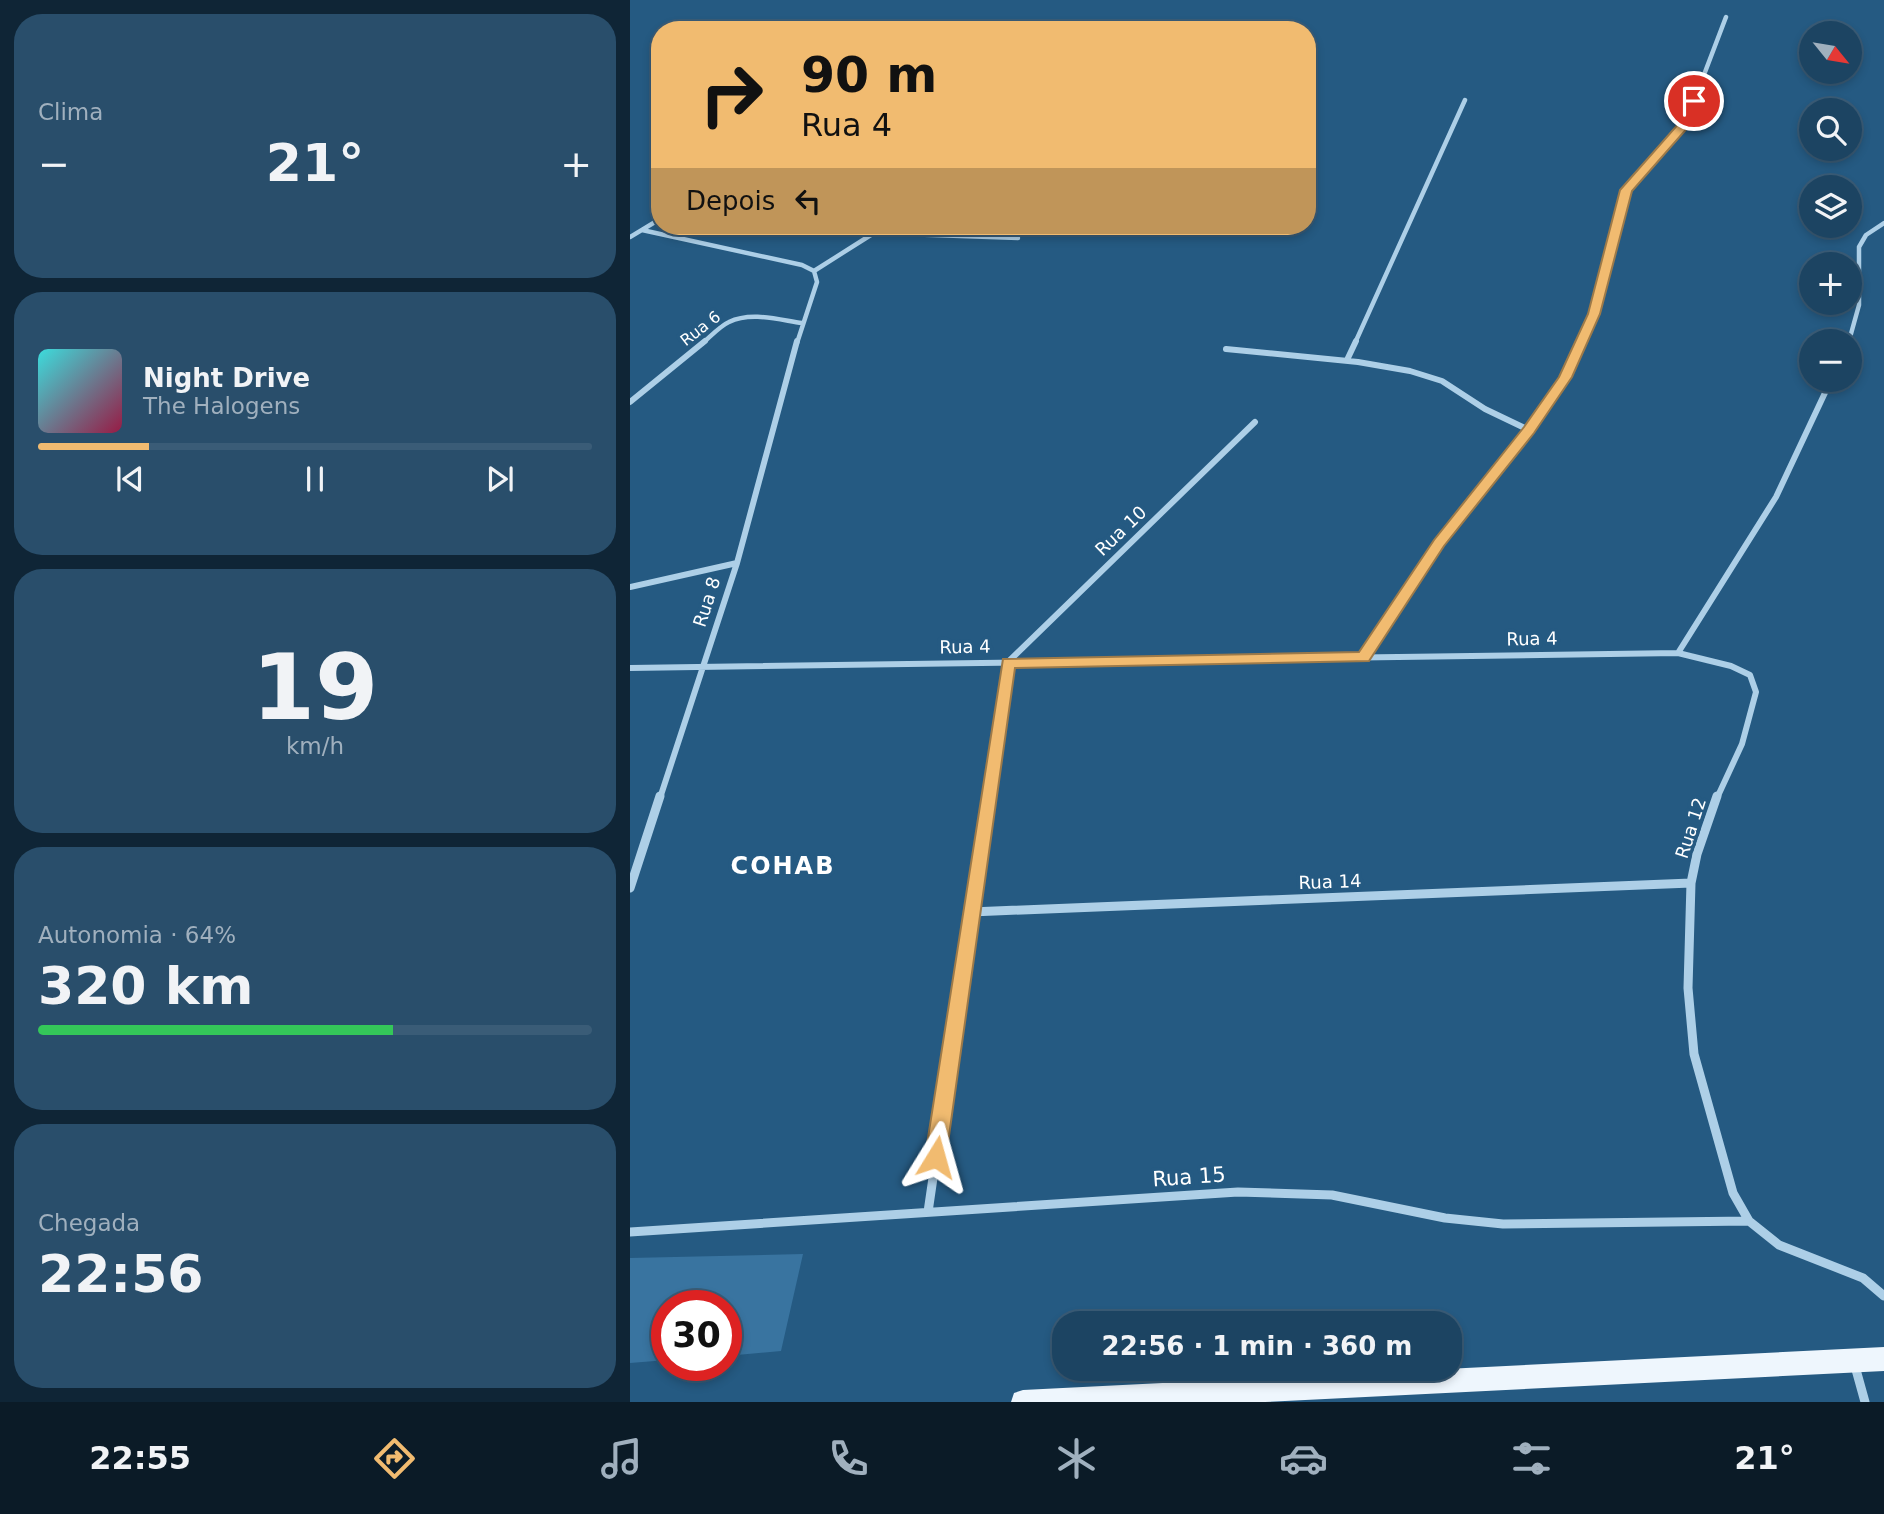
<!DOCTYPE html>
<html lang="pt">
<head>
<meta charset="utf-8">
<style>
  :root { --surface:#1c4462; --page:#294e6b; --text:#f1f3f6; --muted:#a0b0be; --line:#3a5c77; --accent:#f1bb70 }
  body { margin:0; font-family:"DejaVu Sans",sans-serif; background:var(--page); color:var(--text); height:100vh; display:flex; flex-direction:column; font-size:26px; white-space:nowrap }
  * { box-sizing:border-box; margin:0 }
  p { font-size:23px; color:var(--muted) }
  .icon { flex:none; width:38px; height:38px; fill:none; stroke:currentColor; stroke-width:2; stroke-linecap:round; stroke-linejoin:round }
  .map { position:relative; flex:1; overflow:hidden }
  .details { display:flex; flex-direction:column; gap:14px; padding:14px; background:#0f2536; width:630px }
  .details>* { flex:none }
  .banner { position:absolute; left:21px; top:21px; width:665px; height:214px; border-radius:28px; box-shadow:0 4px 10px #0003,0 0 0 2px var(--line); background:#f1bb70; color:#111; overflow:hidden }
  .needle { width:46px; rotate:120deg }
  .controls { position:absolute; left:1169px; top:21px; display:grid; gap:14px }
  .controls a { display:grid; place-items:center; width:63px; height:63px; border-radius:50%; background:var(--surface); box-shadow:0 4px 10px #0003,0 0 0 2px var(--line); font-size:35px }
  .speed { position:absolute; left:21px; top:1290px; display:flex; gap:14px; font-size:35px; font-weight:700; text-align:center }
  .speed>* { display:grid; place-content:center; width:91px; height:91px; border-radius:50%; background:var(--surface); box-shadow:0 4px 10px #0003,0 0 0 2px var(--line); line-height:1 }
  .speed .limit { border:10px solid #d22; background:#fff; color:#111 }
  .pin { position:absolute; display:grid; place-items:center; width:60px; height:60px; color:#fff; margin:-30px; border:4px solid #fff; border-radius:50%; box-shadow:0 2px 7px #0007 }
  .me { position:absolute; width:77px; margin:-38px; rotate:8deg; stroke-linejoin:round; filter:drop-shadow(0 0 5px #0008) }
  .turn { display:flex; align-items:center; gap:24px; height:147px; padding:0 35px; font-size:32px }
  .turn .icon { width:91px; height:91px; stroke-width:2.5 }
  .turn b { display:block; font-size:49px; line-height:60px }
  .then { display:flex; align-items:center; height:66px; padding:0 35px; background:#0003; gap:14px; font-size:26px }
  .big { font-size:52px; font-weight:800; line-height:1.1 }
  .details .tile { flex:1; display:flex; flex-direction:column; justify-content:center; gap:10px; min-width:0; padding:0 24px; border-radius:28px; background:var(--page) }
  .details .dial { align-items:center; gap:0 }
  .dial b { font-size:91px; line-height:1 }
  .song { display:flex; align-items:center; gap:21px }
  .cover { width:84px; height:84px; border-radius:10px; background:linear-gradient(135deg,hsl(180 70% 55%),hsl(340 70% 35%)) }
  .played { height:7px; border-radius:4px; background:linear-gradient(90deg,var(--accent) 20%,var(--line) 20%) }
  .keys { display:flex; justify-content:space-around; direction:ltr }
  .heat { display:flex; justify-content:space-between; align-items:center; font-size:38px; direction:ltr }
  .charge { height:10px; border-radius:5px; background:linear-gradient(90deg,#34c759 64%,var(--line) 0) }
  .trip { position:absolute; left:422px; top:1311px; width:410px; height:70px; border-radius:28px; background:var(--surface); box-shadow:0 4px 10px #0003,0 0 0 2px var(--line); font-weight:800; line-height:70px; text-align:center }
  .tab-bar { display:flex; height:112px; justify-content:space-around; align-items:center; background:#0b1b27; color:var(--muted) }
  .tab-bar .icon { width:49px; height:49px }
  .tab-bar .current { color:var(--accent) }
  .tab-bar b { font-size:32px; color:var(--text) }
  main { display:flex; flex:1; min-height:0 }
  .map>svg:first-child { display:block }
</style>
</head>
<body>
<main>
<section class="details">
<div class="tile"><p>Clima</p>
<div class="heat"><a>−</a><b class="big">21°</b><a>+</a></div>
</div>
<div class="tile">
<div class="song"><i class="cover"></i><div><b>Night Drive</b><p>The Halogens</p></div></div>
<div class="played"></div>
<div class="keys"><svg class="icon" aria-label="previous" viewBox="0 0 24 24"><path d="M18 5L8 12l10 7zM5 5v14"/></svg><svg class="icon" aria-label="pause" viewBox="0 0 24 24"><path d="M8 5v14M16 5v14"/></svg><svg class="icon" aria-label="next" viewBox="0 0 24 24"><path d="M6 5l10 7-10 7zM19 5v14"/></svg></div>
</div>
<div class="tile dial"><b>19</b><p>km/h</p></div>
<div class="tile"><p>Autonomia · 64%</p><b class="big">320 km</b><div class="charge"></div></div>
<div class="tile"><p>Chegada</p><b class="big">22:56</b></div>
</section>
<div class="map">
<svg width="1254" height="1402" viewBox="0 0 1254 1402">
  <rect width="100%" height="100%" fill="#255a82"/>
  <path fill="#3974a0" d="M173 1254 151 1351 96 1356V1306H37V1360L0 1363V1258Z"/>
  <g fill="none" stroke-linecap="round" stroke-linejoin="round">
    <path stroke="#adcfe7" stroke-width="4.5" d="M12 230 172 265 184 271 187 282 167 343
      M0 237 30 219
      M184 271 244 233 388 238
      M1219 341 1229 305V247L1236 235 1254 223
      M73 343C81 336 90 326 99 322 121 311 150 320 172 323
      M725 343 835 100
      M951 343 964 314 996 190 1056 122 1096 17"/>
    <path stroke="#adcfe7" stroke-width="6" d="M596 349 728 362 780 371 812 381 855 409 899 430
      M717 360 726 341
      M0 402 75 341
      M0 587 107 563
      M1048 653 1146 497 1201 380
      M734 658C759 619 783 578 810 541 860 476 918 417 952 341
      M378 662 625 422
      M0 668 1048 653 1101 666 1120 675 1126 692 1112 744 1087 798
      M30 798 107 563 167 341
      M358 798 378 662"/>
    <path stroke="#adcfe7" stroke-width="9" d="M1087 796 1067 854 1061 883 1058 988 1064 1054 1103 1193 1119 1221 1149 1245 1233 1278 1254 1296
      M0 888 30 796
      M341 912 1061 883
      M298 1212 359 796
      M0 1232 608 1192 702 1195 815 1218 873 1224 1119 1221
      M1225 1366 1235 1402"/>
    <path fill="#eef6fd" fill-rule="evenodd" d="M1254 1347V1371L635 1402H381L384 1393 393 1390Z"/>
  </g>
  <path fill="#f1bb70" stroke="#9d7a49" stroke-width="2" d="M1060 99 1069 101 1060 125 1002 191 970 314 942 377 904 433 814 546 739 661 385 668 316 1157 313 1164 306 1166 298 1164 295 1157 373 659 729 652 804 540 894 427 929 377 958 314 990 190 1051 121Z"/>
  <g text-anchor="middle" stroke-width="7" stroke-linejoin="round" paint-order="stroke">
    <g font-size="16" fill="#fff" stroke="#255a82">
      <text transform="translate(70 328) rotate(-38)" y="6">Rua 6</text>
    </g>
    <g font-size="18" fill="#fff" stroke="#255a82">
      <text transform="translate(491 531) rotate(-44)" y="6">Rua 10</text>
      <text transform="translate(77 602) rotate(-72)" y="6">Rua 8</text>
      <text transform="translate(902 639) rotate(-1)" y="6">Rua 4</text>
      <text transform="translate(335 647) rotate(-1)" y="6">Rua 4</text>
      <text transform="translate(1061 828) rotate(-72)" y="6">Rua 12</text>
      <text transform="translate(700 882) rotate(-2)" y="6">Rua 14</text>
    </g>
    <g font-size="21" fill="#fff" stroke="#255a82">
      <text transform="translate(559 1177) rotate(-4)" y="7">Rua 15</text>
    </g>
    <g font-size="24" font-weight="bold" letter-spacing="2" fill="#fff" stroke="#255a82">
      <text x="153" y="874">COHAB</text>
    </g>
  </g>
</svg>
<div class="controls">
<a><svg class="needle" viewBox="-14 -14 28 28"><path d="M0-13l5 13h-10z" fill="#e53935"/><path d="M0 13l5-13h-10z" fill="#a0b0be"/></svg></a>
<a><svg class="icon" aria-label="search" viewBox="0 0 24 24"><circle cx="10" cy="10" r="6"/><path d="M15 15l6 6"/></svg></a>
<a><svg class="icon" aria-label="layers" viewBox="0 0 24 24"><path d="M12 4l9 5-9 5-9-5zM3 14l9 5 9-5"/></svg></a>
<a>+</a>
<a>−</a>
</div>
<div class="speed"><div class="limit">30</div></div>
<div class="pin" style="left:1064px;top:101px;background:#d93025"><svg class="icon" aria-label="arrive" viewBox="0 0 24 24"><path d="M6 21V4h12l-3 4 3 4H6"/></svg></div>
<svg class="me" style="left:306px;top:1157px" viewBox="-20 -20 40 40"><path d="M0-17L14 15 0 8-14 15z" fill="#f1bb70" stroke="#fff" stroke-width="4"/></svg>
<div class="trip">22:56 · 1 min · 360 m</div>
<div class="banner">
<div class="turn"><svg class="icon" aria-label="right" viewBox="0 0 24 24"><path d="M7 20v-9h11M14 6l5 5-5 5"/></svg><div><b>90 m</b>Rua 4</div></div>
<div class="then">Depois<svg class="icon" aria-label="left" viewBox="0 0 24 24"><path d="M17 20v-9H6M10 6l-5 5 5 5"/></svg></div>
</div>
</div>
</main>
<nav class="tab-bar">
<b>22:55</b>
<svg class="icon current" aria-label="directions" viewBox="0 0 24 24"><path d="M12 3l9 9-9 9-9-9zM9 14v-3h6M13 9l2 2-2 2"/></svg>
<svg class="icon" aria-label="music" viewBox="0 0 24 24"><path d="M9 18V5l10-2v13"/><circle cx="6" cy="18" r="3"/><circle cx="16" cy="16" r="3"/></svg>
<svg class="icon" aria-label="phone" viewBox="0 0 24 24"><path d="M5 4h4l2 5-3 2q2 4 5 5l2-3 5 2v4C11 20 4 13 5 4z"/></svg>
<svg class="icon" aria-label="climate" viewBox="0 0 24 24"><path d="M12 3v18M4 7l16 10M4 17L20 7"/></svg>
<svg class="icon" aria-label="car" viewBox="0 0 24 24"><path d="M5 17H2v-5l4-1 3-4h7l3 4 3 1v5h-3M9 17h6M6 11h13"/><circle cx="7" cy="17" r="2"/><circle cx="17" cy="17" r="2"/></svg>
<svg class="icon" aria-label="filters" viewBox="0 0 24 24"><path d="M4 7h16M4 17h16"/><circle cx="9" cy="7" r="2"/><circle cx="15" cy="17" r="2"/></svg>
<b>21°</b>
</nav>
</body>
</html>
